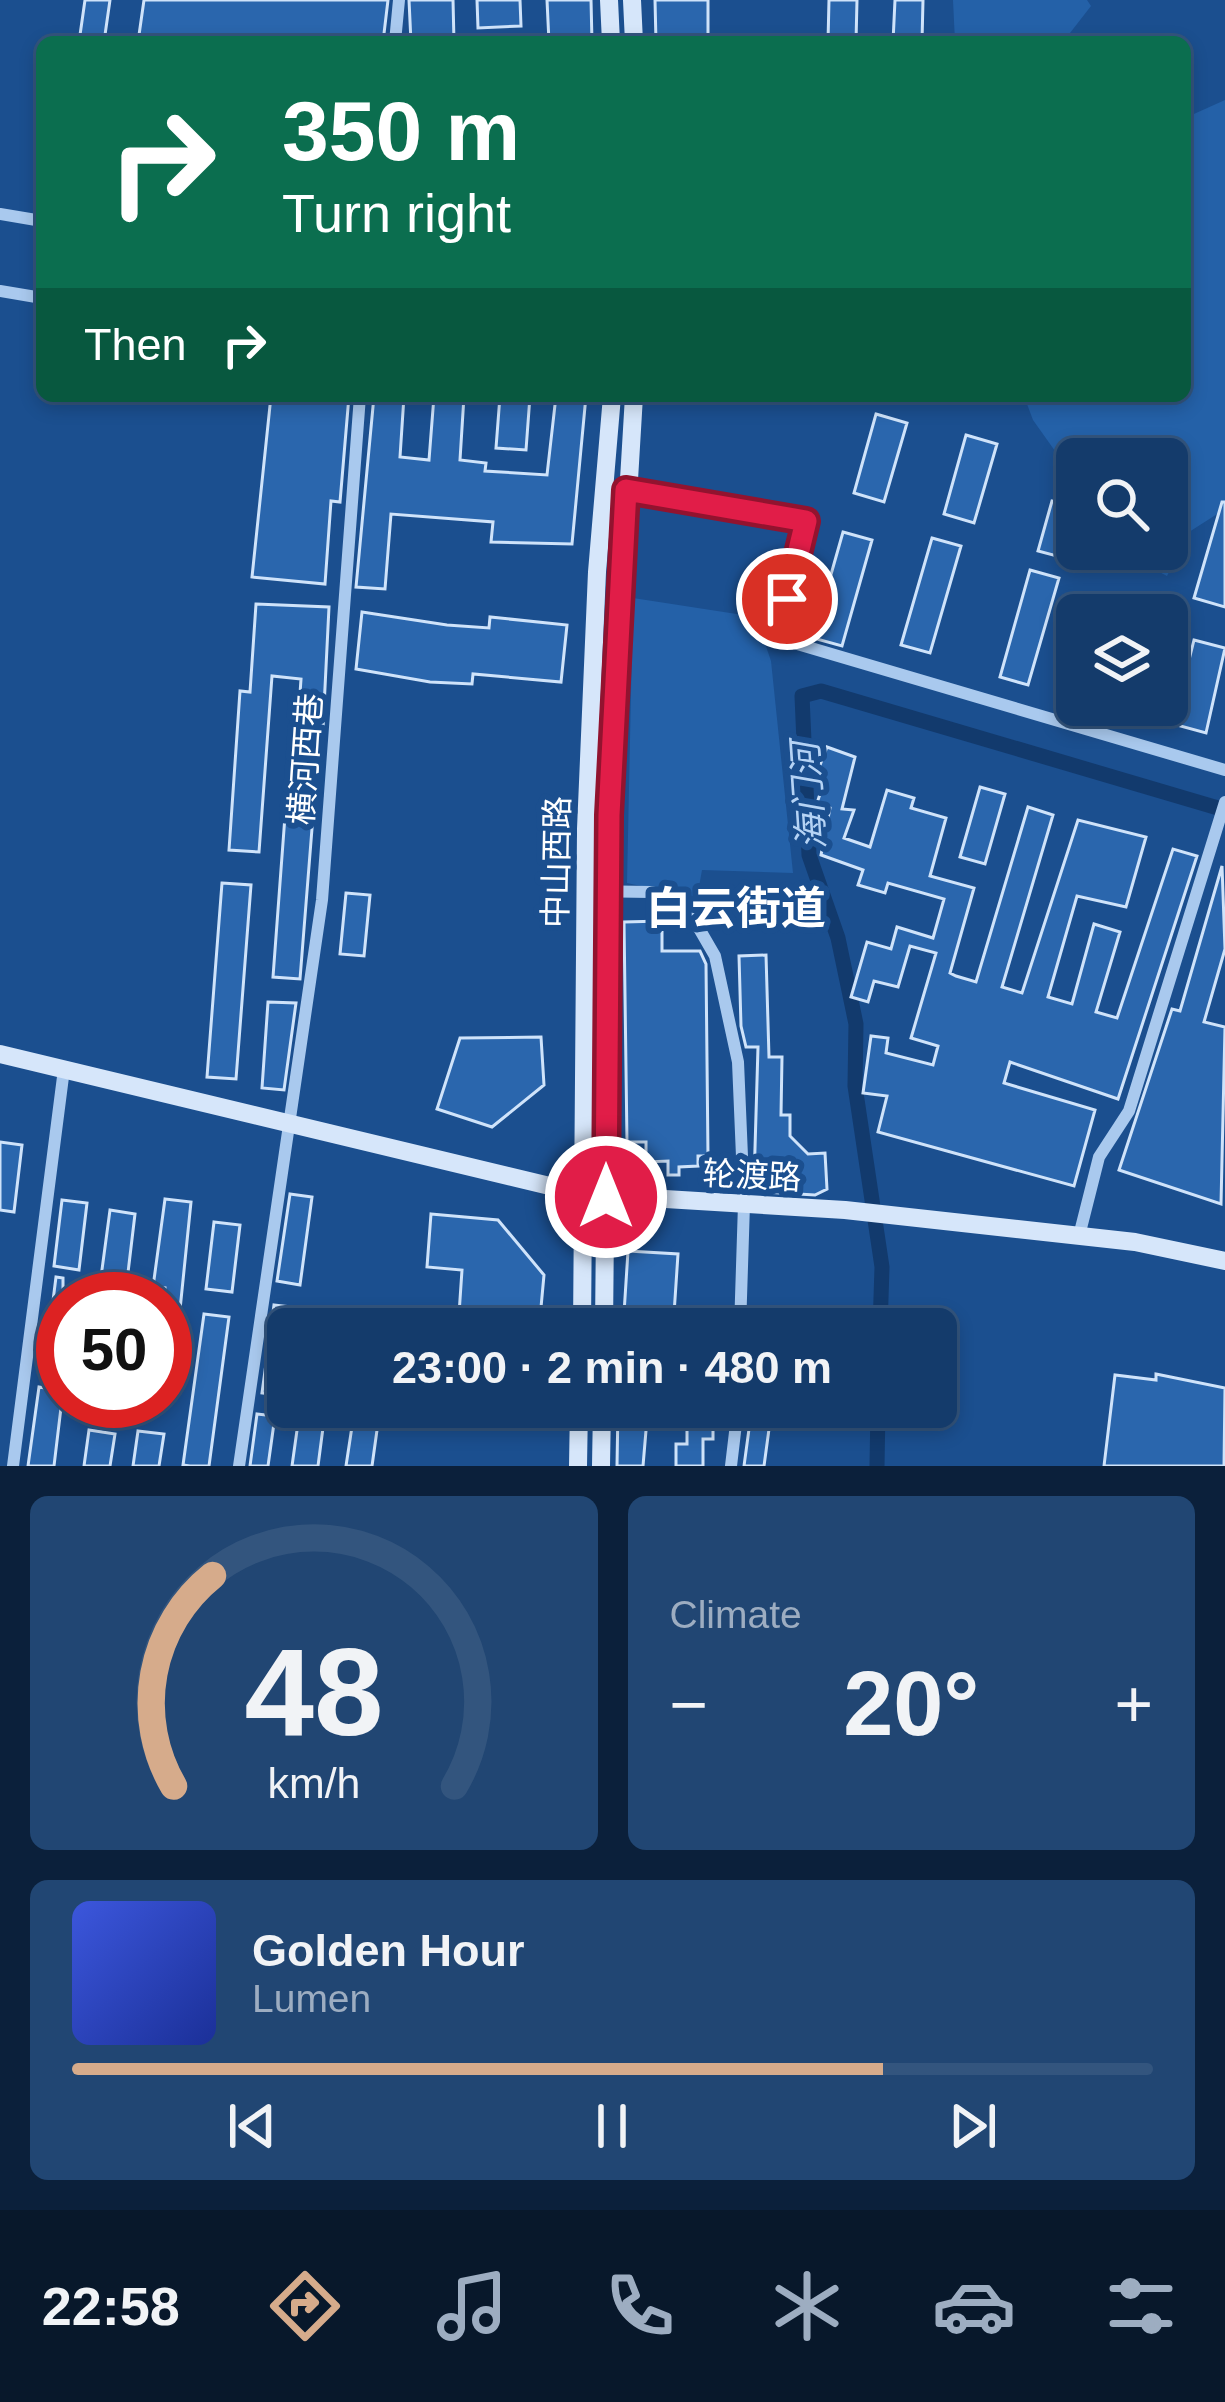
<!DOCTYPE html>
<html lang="en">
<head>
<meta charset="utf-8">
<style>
  :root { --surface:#143b6b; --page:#214673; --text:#f1f3f6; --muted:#9dadc1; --line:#33557e; --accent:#d6ab8b }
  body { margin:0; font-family:Helvetica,"Noto Sans SC",sans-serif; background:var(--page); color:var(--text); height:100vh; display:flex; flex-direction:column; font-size:45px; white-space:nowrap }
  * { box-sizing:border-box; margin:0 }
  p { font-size:39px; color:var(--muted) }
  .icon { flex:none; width:66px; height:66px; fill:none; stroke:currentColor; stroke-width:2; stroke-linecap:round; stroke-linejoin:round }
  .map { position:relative; height:1466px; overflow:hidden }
  .details { display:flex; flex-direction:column; gap:30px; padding:30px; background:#0b203b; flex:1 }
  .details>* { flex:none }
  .top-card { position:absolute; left:36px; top:36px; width:1155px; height:366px; border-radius:18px; box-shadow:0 6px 18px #0003,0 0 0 3px var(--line); background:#0b6e4f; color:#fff; overflow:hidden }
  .tools { position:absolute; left:1056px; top:438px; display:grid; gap:24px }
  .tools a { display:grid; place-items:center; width:132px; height:132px; border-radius:18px; background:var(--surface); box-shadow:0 6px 18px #0003,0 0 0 3px var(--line); font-size:60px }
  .speed { position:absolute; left:36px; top:1272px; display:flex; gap:24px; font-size:60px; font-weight:700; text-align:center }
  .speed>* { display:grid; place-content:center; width:156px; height:156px; border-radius:50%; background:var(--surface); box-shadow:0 6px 18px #0003,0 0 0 3px var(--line); line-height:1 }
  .speed .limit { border:18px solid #d22; background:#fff; color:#111 }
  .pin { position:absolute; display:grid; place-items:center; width:102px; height:102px; color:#fff; margin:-51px; border:6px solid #fff; border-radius:50%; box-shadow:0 3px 12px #0007 }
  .me { position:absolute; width:132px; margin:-66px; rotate:0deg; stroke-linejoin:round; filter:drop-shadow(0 0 9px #0008) }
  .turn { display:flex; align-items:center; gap:42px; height:252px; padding:0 48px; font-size:54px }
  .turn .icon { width:156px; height:156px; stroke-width:2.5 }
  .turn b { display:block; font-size:84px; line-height:102px }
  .then { display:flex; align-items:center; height:114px; padding:0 48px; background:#0003; gap:24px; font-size:45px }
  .big { font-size:90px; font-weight:700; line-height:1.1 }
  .details .tile { flex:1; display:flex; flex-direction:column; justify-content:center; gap:18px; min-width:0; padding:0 42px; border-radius:18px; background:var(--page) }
  .details .dial { align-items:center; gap:0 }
  .dial svg { height:312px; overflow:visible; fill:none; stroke:var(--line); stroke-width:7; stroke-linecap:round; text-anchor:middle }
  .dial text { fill:var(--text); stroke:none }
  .song { display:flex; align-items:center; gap:36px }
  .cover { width:144px; height:144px; border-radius:18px; background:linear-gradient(135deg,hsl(230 70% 55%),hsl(230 70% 35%)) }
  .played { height:12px; border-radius:6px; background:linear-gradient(90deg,var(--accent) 75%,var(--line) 75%) }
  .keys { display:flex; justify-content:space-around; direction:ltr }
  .heat { display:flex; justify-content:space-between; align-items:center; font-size:66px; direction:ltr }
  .details .tiles { flex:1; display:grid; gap:30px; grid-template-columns:1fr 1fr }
  .tile:last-child { grid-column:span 2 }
  .trip { position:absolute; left:267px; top:1308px; width:690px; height:120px; border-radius:18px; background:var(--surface); box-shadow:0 6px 18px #0003,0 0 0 3px var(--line); font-weight:700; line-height:120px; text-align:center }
  .tab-bar { display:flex; height:192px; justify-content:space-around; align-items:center; background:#08182b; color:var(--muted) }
  .tab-bar .icon { width:84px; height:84px }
  .tab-bar .selected { color:var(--accent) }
  .tab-bar b { font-size:54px; color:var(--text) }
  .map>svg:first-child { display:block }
</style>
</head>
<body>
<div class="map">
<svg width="1225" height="1466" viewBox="0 0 1225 1466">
  <rect width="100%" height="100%" fill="#1b4f8f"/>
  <path fill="#2461a8" d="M953 0H1087L1091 6 1063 42H955Z
    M1225 100V509L1189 532 1167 576 1116 549H1167V459H1077V482L1033 420 1024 396H1185V118Z
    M633 598 756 617 771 661 793 873 702 870 697 898 627 883Z"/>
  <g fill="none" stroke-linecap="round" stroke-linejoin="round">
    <path stroke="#123a6d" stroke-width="15" d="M880 1329 882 1267 855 1086 856 1024 838 938 809 855 802 696 821 691 1225 810
      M877 1466 878 1407"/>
  </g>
  <path fill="#2a66ad" stroke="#cfe3fa" stroke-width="3" d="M85 0H110L104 42H79Z
    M144 0H388L383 42H138Z
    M409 0H453L454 42H411Z
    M477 0H520L521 26 478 28Z
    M547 0H591L592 42H549Z
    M655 0H708V42H656Z
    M829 0H857L856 42H828Z
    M895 0H923L922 42H893Z
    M271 396H349L340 502 331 501 325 584 252 577Z
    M374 396H404L400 457 429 460 434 396H464L460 460 486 463 485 471 547 475 556 396H586L572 544 491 542 493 522 391 514 385 589 356 587Z
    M500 396H530L526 450 496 448Z
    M876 414 907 423 884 502 854 493Z
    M966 435 997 444 974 523 944 514Z
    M1052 501 1077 508 1068 559 1038 551Z
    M1222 502H1225V607L1194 598Z
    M843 532 872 540 842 646 813 638Z
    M932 538 961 546 930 653 901 645Z
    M1030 570 1059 578 1028 685 1000 677Z
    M256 604 329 607 321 768 295 766 301 679 272 676 259 852 229 850 240 691 250 692Z
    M362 612 447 625 489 628 490 617 567 625 561 682 473 674 472 684 430 682 356 669Z
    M1194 640 1225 648 1206 733 1173 724Z
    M827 747 855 757 842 809 854 810 844 838 870 847 887 790 914 798 911 808 946 818 930 876 974 888 950 973 956 976 976 982 1028 807 1053 815 1002 987 1022 993 1078 820 1146 837 1126 907 1077 896 1048 997 1072 1004 1094 924 1120 932 1096 1012 1117 1018 1173 849 1197 856 1118 1099 1010 1062 1004 1083 1095 1110 1074 1186 878 1132 887 1096 863 1093 871 1036 888 1038 886 1053 933 1065 938 1046 911 1038 936 953 910 946 898 987 874 981 868 1002 851 997 867 942 891 949 897 927 933 938 944 899 888 883 885 893 858 885 863 870 821 855 830 808 817 803 824 782 815 778Z
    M980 787 1005 794 985 864 960 857Z
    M287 789 315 791 300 979 273 977Z
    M1222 866 1225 949 1204 1022 1225 1027 1221 1204 1119 1170 1172 1009 1180 1011Z
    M222 883 251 885 236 1079 207 1077Z
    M346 893 370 895 364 956 340 954Z
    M662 921V951H700L706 964 708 1156H698V1166L679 1167V1175H668V1161L646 1162V1142H627L624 922Z
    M766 955 769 1057H782L781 1115H790V1136L808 1154 825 1153 827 1189 815 1195 764 1192 754 1182 758 1047H746L741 1026 739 956Z
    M268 1002 296 1003 284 1090 262 1088Z
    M541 1037 544 1085 492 1127 437 1109 460 1038Z
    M0 1142 22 1145 14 1212 0 1210Z
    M290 1194 312 1197 300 1285 277 1281Z
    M165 1199 191 1202 172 1388H165V1288L153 1287Z
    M62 1200 87 1203 79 1270 54 1266Z
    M110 1210 135 1214 127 1281 101 1277Z
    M431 1214 498 1220 544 1275 539 1329H458L462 1270 427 1267Z
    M214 1222 240 1225 232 1292 206 1289Z
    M628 1251 678 1254 673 1329H623Z
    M56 1277 63 1278V1358L46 1356Z
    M274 1305 345 1313 343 1329H288V1396L262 1393Z
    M204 1314 229 1317 209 1466H190L183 1465Z
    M1156 1374 1225 1388 1224 1466H1104L1115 1375 1156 1380Z
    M39 1387 63 1391 54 1466H28Z
    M618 1407H648L643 1466H617Z
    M687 1407H713V1439H703V1466H676V1444H687Z
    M752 1407H772L764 1466H744Z
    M257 1414 275 1416 268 1466H250Z
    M299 1416 324 1420 318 1466H292Z
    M353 1420 378 1423 372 1466H346Z
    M89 1430 115 1434 110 1466H84Z
    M138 1431 164 1434 159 1466H133Z"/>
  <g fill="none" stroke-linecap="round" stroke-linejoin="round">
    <path stroke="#a9c9ee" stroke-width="12" d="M395 42 399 0
      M0 214 42 221
      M0 291 42 298
      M604 486 806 521 777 638 1225 770
      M585 891 651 892 682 899 715 956 738 1062 744 1204 740 1329
      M1079 1236 1099 1157 1129 1111 1225 802
      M13 1466 64 1069
      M239 1466 322 900 360 396
      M731 1466 738 1407"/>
    <path stroke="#d6e6fa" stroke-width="18" d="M609 0 611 42
      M632 0 634 42
      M0 1054 583 1194 845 1210 1135 1242 1225 1261
      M582 1329 586 829 597 572 612 396
      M604 1329 609 815 634 396
      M578 1466 579 1407
      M601 1466 602 1407"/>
  </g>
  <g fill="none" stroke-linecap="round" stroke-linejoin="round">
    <g stroke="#92132f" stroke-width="30">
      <path id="route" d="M606 1197 609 815 626 490 806 521 787 599"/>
    </g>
    <use href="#route" stroke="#e11d48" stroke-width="21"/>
  </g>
  <g text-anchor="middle" stroke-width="12" stroke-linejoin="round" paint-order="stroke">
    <g font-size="33" fill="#fff" stroke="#1b4f8f">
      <text transform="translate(305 759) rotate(-86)" y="12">横河西巷</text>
      <text transform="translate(556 862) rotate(-89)" y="12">中山西路</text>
      <text transform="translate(752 1175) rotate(3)" y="12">轮渡路</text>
    </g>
    <g font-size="36" font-style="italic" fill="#b5d3f5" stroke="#1b4f8f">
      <text transform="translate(808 796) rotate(-94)" y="13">海门河</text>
    </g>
    <g font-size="45" font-weight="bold" fill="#fff" stroke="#1b4f8f">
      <text x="736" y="924">白云街道</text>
    </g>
  </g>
</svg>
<div class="tools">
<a><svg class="icon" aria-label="search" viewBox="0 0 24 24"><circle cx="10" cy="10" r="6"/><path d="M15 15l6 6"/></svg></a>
<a><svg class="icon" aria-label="layers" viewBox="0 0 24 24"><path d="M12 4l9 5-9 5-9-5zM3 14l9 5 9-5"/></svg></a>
</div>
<div class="speed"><div class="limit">50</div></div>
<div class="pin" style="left:787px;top:599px;background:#d93025"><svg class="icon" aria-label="arrive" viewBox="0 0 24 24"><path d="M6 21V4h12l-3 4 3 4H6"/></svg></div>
<svg class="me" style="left:606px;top:1197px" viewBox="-20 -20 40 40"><circle r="17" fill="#e11d48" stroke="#fff" stroke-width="3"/><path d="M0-11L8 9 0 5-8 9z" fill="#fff"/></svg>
<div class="trip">23:00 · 2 min · 480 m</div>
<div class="top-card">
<div class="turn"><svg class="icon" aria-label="right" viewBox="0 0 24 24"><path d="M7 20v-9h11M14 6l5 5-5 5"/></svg><div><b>350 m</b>Turn right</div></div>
<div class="then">Then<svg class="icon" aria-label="right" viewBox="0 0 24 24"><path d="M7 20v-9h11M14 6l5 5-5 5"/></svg></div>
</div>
</div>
<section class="details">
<div class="tiles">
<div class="tile dial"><svg viewBox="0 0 100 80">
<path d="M14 69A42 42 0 1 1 86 69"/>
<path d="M14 69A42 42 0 0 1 24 15" stroke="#d6ab8b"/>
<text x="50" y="56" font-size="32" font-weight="700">48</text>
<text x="50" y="72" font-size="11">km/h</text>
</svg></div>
<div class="tile"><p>Climate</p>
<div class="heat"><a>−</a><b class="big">20°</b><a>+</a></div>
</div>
<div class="tile">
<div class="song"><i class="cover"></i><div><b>Golden Hour</b><p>Lumen</p></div></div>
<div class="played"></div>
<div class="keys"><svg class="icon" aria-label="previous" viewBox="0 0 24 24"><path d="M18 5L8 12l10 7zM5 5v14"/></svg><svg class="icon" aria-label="pause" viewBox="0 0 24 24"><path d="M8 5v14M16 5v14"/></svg><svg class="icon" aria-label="next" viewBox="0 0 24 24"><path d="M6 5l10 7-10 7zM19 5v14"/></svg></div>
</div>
</div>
</section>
<nav class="tab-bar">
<b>22:58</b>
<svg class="icon selected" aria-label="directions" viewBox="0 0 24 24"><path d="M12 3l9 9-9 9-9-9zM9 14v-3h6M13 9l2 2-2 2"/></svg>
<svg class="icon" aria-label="music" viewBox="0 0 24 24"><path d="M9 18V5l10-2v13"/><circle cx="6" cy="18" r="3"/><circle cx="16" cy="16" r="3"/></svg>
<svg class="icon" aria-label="phone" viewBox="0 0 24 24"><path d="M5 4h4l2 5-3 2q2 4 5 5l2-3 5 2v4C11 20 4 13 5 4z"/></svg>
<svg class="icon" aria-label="climate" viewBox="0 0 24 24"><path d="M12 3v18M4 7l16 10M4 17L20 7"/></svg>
<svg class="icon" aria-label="car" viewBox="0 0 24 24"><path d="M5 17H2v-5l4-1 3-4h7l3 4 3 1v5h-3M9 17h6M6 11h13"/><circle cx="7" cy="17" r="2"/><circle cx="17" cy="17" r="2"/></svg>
<svg class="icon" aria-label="filters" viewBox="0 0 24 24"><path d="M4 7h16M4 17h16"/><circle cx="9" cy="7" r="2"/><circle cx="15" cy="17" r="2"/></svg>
</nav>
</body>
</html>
